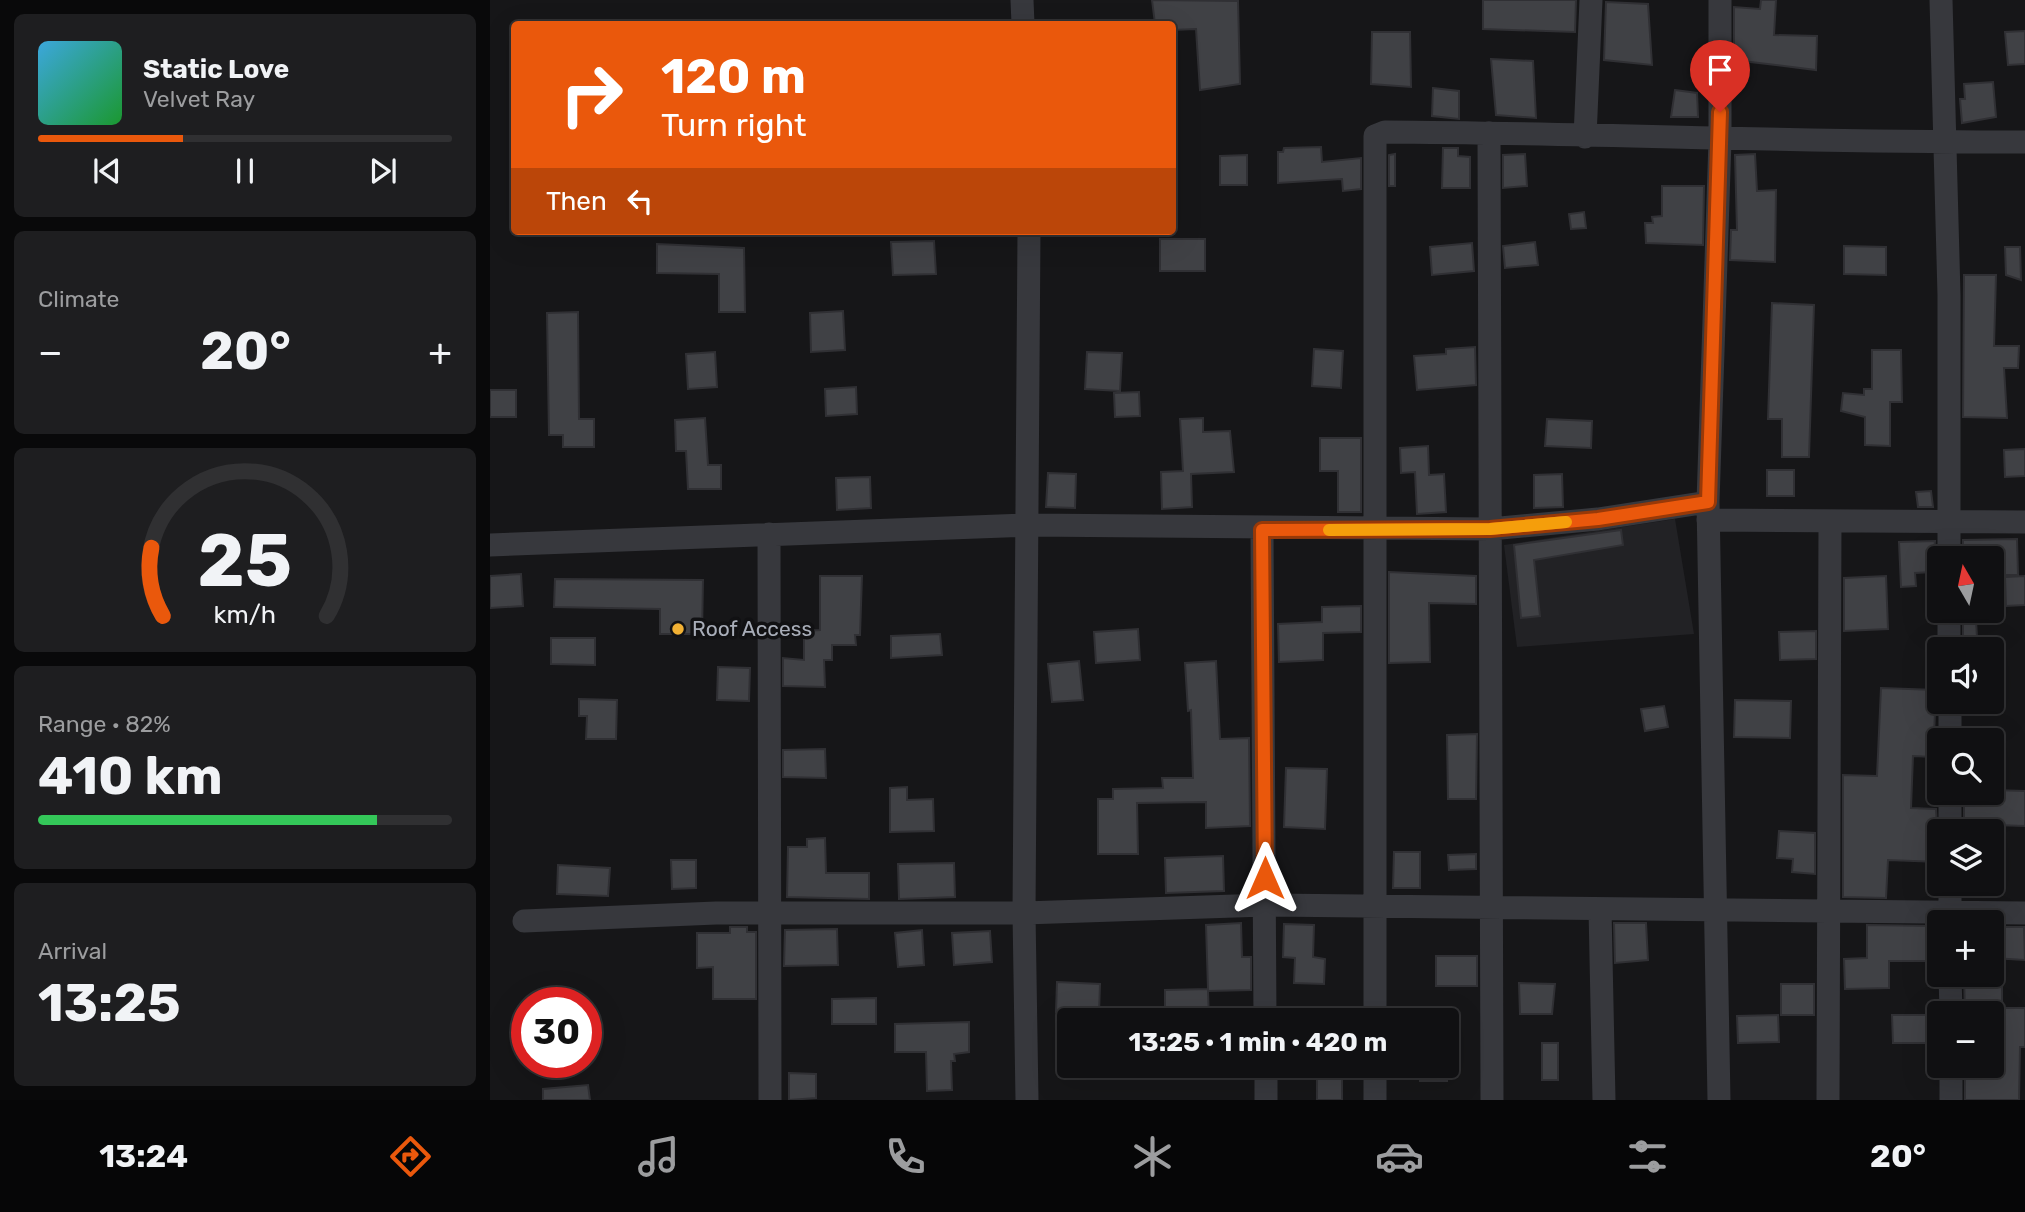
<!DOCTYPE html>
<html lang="en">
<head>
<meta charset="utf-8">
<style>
  :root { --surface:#101012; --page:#1e1e20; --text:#f1f3f6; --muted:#9c9d9f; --line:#303032; --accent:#ea580c }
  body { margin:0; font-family:Rubik,sans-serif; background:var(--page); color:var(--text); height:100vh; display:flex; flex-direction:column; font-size:26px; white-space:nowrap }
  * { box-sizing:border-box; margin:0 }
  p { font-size:23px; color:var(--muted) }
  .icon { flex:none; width:38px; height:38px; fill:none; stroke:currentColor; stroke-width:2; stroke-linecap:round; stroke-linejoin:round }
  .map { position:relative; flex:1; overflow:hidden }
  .sheet { display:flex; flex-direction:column; gap:14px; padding:14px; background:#09090a; width:490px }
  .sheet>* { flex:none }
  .banner { position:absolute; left:21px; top:21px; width:665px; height:214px; border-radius:7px; box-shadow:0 7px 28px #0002,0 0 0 2px var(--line); background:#ea580c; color:#fff; overflow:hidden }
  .needle { width:46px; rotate:351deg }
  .controls { position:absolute; left:1437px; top:546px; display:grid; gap:14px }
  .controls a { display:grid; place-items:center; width:77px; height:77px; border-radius:7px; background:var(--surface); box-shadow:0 7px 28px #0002,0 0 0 2px var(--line); font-size:35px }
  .speed { position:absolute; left:21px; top:987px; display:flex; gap:14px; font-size:35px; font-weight:700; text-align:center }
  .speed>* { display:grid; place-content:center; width:91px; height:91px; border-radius:50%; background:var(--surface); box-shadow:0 7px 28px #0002,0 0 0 2px var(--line); line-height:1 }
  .speed .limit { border:10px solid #d22; background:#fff; color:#111 }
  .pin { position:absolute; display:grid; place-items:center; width:60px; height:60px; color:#fff; margin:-72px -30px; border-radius:50% 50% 50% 0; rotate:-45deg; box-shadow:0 0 7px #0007 }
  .pin .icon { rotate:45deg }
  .me { position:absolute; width:77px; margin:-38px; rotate:0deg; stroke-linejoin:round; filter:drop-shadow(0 0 5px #0008) }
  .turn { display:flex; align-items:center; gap:24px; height:147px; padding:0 35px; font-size:32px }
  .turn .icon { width:91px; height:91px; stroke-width:2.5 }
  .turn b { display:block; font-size:49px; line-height:60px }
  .then { display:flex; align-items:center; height:66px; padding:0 35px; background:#0003; gap:14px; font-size:26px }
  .big { font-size:52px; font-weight:700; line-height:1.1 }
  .sheet .widget { flex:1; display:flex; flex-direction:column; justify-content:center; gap:10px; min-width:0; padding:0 24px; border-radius:10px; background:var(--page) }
  .sheet .dial { align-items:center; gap:0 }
  .dial svg { height:182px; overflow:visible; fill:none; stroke:var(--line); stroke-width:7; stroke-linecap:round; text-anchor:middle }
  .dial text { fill:var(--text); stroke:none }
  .song { display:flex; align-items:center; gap:21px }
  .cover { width:84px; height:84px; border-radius:10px; background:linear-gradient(135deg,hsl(200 70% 55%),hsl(130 70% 35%)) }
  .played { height:7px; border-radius:4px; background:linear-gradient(90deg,var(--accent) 35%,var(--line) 35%) }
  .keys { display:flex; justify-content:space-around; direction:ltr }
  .heat { display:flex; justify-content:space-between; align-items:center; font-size:38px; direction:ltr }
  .charge { height:10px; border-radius:5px; background:linear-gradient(90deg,#34c759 82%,var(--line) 0) }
  .trip { position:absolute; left:567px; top:1008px; width:402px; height:70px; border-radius:7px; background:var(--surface); box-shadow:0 7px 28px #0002,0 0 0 2px var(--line); font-weight:700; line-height:70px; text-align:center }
  .tabs { display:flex; height:112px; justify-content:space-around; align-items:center; background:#060607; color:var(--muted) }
  .tabs .icon { width:49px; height:49px }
  .tabs .active { color:var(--accent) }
  .tabs b { font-size:32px; color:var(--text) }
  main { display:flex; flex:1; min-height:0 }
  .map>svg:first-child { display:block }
</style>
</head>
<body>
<main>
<section class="sheet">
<div class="widget">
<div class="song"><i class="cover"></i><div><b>Static Love</b><p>Velvet Ray</p></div></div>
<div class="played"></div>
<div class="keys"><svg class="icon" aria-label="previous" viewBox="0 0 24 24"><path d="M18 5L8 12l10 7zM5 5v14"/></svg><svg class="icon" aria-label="pause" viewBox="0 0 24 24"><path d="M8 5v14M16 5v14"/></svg><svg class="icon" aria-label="next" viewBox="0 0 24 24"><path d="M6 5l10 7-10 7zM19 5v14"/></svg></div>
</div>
<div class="widget"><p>Climate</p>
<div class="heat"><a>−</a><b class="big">20°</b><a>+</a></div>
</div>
<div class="widget dial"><svg viewBox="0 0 100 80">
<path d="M14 69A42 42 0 1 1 86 69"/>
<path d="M14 69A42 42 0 0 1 9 39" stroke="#ea580c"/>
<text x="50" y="56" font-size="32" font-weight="700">25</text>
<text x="50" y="72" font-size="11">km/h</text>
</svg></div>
<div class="widget"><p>Range · 82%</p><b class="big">410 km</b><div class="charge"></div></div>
<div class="widget"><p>Arrival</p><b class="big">13:25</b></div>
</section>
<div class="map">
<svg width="1535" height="1100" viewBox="0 0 1535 1100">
  <rect width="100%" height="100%" fill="#161618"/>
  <path fill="#222225" d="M1185 519 1204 634 1027 647 1014 545Z"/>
  <path fill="#404145" stroke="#303034" stroke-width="2" d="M662 0 748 1 750 84 710 90 706 29 682 30V24H665Z
    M993 0H1086L1085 32 993 29Z
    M1271 0H1286L1284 35 1327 36 1326 70 1244 60V7L1270 9Z
    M1116 2 1158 4 1162 65 1114 60Z
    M1535 31V64L1518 65 1515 32Z
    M882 32H920L921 87 881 84Z
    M1001 59 1043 61 1046 118 1006 115Z
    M1503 82 1506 117 1472 123 1470 99H1475L1474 84Z
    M943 88 969 91V119L942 116Z
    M1185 90 1207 93 1208 117H1181Z
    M831 147 832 162 871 158V189L853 191 852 179 788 183V152H793L794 148Z
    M953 148H968V156L980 157V188H952Z
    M905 154V186H899V155Z
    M1035 154 1037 186 1013 188V155Z
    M1265 154 1267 191 1286 190 1285 262 1240 260 1241 230H1247L1245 155Z
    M757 155V185H730V156Z
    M1172 186H1214L1213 245 1156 243 1155 223H1163L1162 217 1172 216Z
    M1094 212 1096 228 1081 229 1079 214Z
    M670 239H715V271H670Z
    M444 241 446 274 403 275 401 242Z
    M1045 242 1048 265 1015 268 1013 246Z
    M982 243 984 271 942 275 940 247Z
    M167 244 254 248 255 312H229V274L167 273Z
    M1354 246 1396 247V275L1354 274Z
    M1515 247H1530L1531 280 1516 275Z
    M1474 275H1506L1504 346H1529L1528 368H1514L1517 418 1473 417Z
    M1282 303 1324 305 1319 457H1292V419H1278Z
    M353 311 355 350 321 352 320 313Z
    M88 312 89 419H104V447H73V435H59L57 313Z
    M985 347 986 385 927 390 924 356 956 354V349Z
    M824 349 853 351 851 388 822 386Z
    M1382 350H1411L1412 402H1400V446L1375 445V417L1351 411 1353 393 1374 395V389H1382Z
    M225 352 227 387 198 389 196 354Z
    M597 352 632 353 630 391 595 389Z
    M366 387 367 414 336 416 335 389Z
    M0 390H26V417H0Z
    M649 392 650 416 625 417 624 393Z
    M215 418 218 465H231V489H198L196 451H186L185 420Z
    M713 418V432L740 431 744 472 701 474 702 507 672 509 671 472 693 471 690 419Z
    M1057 419 1102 421 1101 448 1055 446Z
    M830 438H871V512H848V471H830Z
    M938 446 939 475 954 474 956 512 927 514 925 472 911 473 910 448Z
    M1535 449V476L1515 477 1514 450Z
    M1277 470H1304V496H1277Z
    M558 473 586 474 585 508 556 507Z
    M1072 474 1073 507 1044 508V475Z
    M380 477 381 508 347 510 346 478Z
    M1441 491 1443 507H1428L1426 492Z
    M1131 530 1133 545 1044 560 1050 616 1031 618 1024 545Z
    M1527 539 1528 575H1502V558H1473V540Z
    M1445 541 1442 572 1425 573 1426 586 1411 587 1409 542Z
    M899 572 986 576V604L939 603 940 662 899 663Z
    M31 574 33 606 0 608V576Z
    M330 576H372L370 635H365L366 645H342V660H334L335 687 293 686V658L314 660V631L330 630Z
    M1396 576 1398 629 1354 631V578Z
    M1535 576V605L1516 606 1515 577Z
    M65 579 213 580 212 634H170V609L64 607Z
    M871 606V632L833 633V660L789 662 788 624 832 622V607Z
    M1473 620H1486L1487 637H1473Z
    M648 629 650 660 606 663 604 632Z
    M1326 631V659L1290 660 1289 632Z
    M450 634 452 655 401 658V636Z
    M61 638H105V665L61 664Z
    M589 661 593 700 562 702 558 664Z
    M726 661 730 739 759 738 760 826 716 828V802L647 803 648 854H608V799H623V789L673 788 672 778H703L701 710 698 711 695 663Z
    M228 667 260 668 259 701 227 700Z
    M1391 688 1446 690 1443 757 1423 756 1421 808 1446 809 1449 862 1398 860 1396 898 1353 897V775L1387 776Z
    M89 699 127 700 126 739H96L97 716H89Z
    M1245 700 1301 701 1300 738 1244 737Z
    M1174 706 1178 727 1155 731 1151 709Z
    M987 734 986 799H958L957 735Z
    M335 749 336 778 293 777V750Z
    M796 768 837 769 835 829 794 827Z
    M417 787V800L443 799 444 831 400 832V788Z
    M1502 790 1535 791V826L1474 824V793H1502Z
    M1289 831 1325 833V874L1302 872 1303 859 1287 858Z
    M335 838 336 873H379V899L297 897 298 847H317V839Z
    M904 852H930V888H903Z
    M986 854V869L959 870 958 855Z
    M733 856 734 891 676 893 675 858Z
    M181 860H206V888L182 889Z
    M464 863 465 897 409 899 408 864Z
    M68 865 120 868 118 896 67 894Z
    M751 923 752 957H761V990L718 991 719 1020H675V990L718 989 716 925Z
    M1124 923H1156L1158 960 1125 963Z
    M794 924 824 925 823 957 835 959 834 984 804 983 805 958 793 957Z
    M1377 925 1443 926V961H1399V988L1355 989 1354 959 1377 958Z
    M240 927H257V932H266V999H223V967L207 968V933H240Z
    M1502 927H1534L1535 960 1502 958Z
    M347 929 348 965 294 966 295 930Z
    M432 930 434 965 408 967 405 933Z
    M500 931 502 962 464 965 462 933Z
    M946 956H987V986H946Z
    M1474 975H1512V1008H1535V1047H1530L1529 1100H1475V1066H1502V1013H1475Z
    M567 982 610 984 609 1013 566 1012Z
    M1029 983 1065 984 1062 1014H1030Z
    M1291 984H1324V1015H1291Z
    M386 998V1024H342V999Z
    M1288 1015 1289 1042 1248 1043 1247 1016Z
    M1402 1015H1445L1446 1043H1403Z
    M479 1022V1052L464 1054 465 1061H461L462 1090 437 1091 436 1052H405V1024Z
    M1052 1043H1068V1080H1052Z
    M930 1066H957V1081H930Z
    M299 1073 326 1074V1098L299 1100Z
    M827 1079H852V1100H827Z
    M98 1085 100 1100H53V1089Z"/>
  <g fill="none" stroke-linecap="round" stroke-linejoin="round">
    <path stroke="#37383d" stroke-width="23" d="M532 0 533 24
      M1451 0 1459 295V558
      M999 133 1002 1100
      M1095 137 1101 0
      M1218 520 1535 522
      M772 530 775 1020
      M279 534 280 1100
      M0 545 538 525 1000 529 1108 519 1218 502
      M1459 611V649
      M1460 702V740
      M1460 793V831
      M1460 884V922
      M1110 909 1114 1100
      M34 921 226 913H534L775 905 1535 913
      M1460 975 1461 1013
      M885 1020V136L895 132C1108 133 1322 143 1535 142
      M776 1066V1100
      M885 1066V1100
      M1461 1066V1100
      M537 1100 534 913 539 231
      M1229 1100 1218 502 1230 140V0
      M1338 1100 1340 521"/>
  </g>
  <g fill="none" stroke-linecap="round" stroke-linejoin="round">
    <g stroke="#983908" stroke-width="18">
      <path id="route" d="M775 878 772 530 1000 529 1108 519 1218 502 1230 112"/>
    </g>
    <use href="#route" stroke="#ea580c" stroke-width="12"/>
    <path stroke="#f59e0b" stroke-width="12" d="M839 530 1000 529 1076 522"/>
  </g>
  <circle fill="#f2b134" stroke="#111113" stroke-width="2.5" cx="188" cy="629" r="7"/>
  <g text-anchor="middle" stroke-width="7" stroke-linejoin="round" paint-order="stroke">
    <g font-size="21" fill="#a8adb8" stroke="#111113" text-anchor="start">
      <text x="202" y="636">Roof Access</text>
    </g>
  </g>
</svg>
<div class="controls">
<a><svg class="needle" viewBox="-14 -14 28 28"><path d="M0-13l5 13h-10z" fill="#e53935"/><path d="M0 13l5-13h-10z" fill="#9c9d9f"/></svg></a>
<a><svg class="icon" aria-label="sound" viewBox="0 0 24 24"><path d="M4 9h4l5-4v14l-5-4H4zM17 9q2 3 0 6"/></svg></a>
<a><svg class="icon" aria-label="search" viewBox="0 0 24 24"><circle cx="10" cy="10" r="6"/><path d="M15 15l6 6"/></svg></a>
<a><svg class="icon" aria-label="layers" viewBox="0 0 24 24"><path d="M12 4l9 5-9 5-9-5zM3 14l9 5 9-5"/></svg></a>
<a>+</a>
<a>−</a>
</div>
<div class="speed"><div class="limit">30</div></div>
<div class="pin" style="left:1230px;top:112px;background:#d93025"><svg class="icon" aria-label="arrive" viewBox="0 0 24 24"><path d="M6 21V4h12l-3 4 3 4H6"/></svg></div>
<svg class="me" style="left:775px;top:878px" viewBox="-20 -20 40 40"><path d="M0-17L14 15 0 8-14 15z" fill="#ea580c" stroke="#fff" stroke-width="4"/></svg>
<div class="trip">13:25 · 1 min · 420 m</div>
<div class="banner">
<div class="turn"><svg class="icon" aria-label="right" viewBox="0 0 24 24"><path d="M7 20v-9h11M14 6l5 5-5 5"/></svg><div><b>120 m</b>Turn right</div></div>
<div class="then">Then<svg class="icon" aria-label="left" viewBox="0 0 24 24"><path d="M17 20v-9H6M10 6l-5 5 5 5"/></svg></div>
</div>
</div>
</main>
<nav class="tabs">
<b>13:24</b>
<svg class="icon active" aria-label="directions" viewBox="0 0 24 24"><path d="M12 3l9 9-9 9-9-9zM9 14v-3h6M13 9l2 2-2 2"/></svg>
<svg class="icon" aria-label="music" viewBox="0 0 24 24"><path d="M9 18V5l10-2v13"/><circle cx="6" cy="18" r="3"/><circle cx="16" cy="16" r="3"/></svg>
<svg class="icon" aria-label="phone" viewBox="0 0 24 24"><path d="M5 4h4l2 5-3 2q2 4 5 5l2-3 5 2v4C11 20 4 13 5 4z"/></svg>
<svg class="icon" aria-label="climate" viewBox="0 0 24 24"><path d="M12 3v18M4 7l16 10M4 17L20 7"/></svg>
<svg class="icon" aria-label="car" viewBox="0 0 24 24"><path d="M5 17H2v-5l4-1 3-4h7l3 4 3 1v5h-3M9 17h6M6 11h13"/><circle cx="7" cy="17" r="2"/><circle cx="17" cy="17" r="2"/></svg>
<svg class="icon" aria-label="filters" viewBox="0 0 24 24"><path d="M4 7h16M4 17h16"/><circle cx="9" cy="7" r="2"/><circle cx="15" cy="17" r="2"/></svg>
<b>20°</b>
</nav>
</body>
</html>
